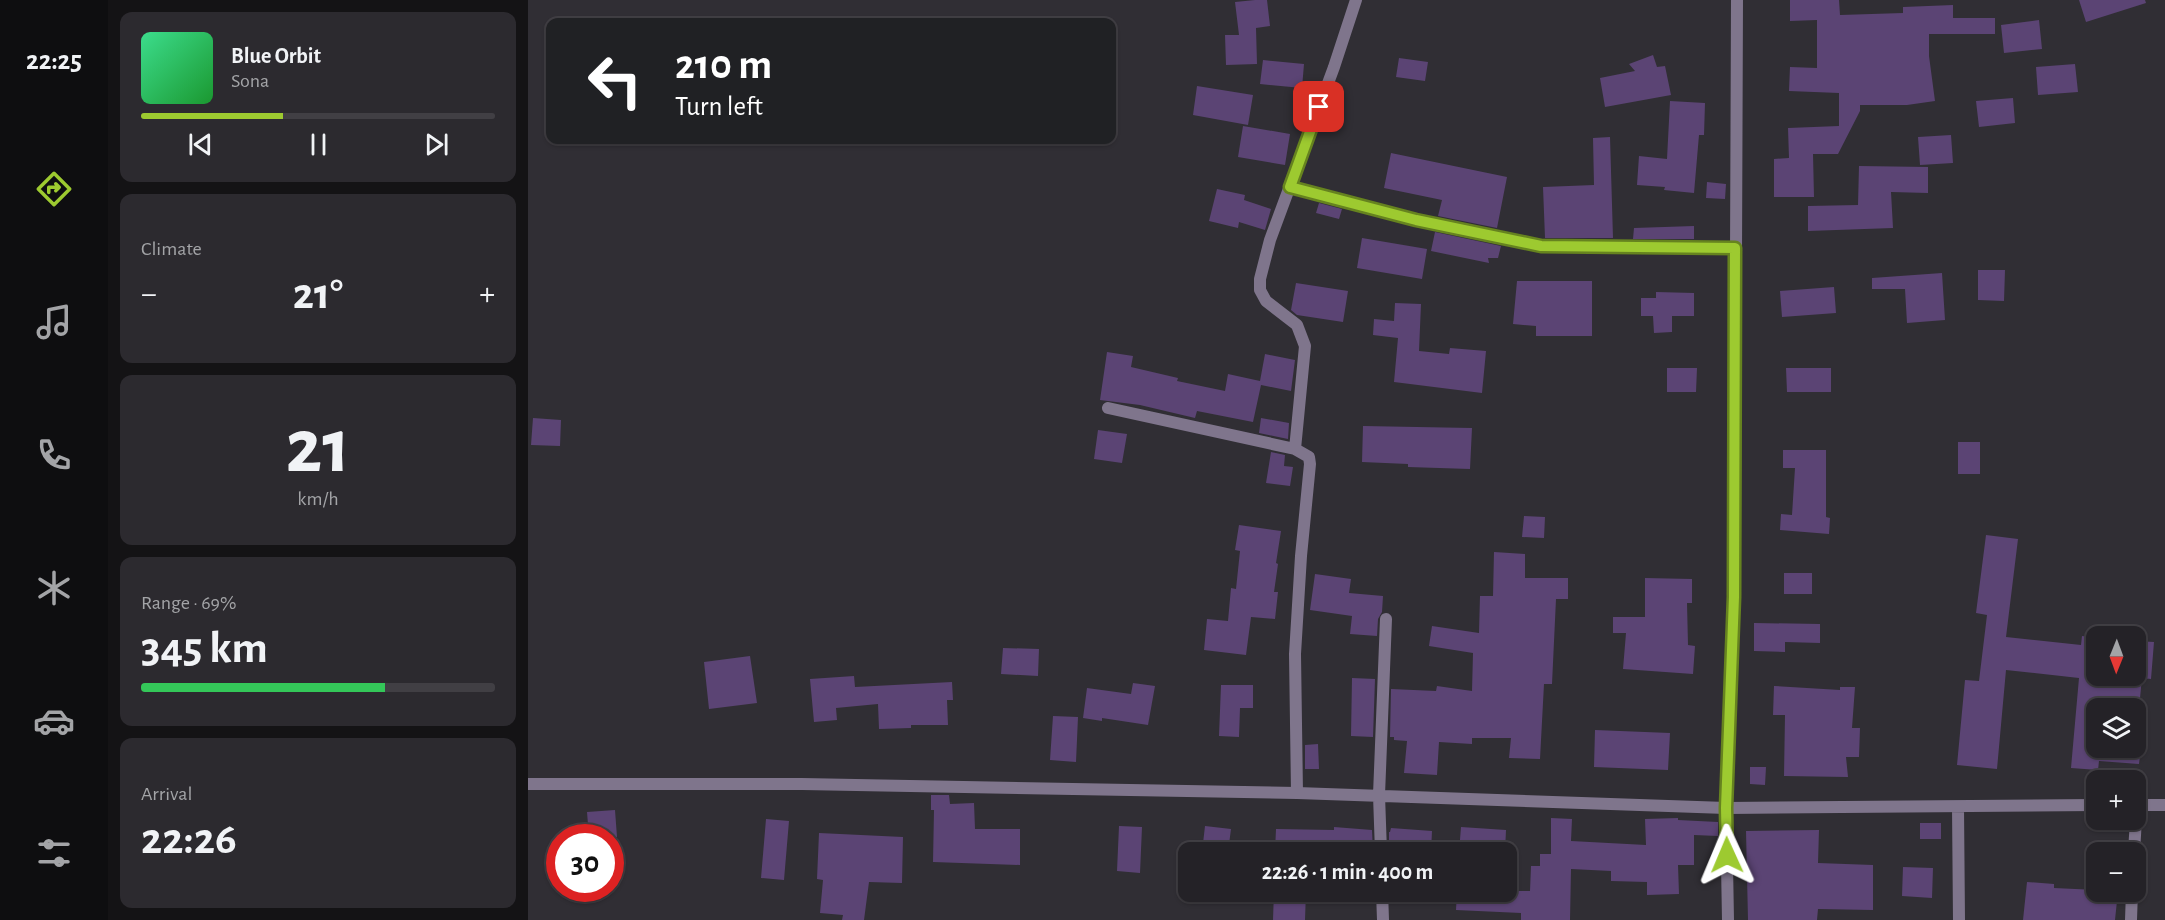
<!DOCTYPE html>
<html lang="en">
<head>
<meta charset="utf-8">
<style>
  :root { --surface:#242227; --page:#2c2a2f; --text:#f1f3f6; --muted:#a3a4a7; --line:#413f44; --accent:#9dca30 }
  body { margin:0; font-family:"Alegreya Sans",sans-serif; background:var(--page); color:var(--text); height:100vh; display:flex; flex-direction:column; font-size:22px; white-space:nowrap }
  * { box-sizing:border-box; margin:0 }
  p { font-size:20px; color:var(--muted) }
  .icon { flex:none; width:33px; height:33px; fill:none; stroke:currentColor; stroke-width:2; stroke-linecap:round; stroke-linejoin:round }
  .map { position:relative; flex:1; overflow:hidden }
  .side { display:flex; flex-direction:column; gap:12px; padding:12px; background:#141315; width:420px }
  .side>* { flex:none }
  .banner { position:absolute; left:18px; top:18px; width:570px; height:126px; border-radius:12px; box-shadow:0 2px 4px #0004,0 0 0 2px var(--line); background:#202124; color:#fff; overflow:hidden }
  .needle { width:39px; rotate:181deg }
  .controls { position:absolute; left:1558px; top:626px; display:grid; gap:12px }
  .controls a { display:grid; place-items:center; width:60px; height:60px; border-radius:12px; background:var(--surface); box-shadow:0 2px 4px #0004,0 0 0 2px var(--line); font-size:30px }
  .speed { position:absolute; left:18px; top:824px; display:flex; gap:12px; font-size:30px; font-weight:700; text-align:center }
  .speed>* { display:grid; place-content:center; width:78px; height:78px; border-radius:50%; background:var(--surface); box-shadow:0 2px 4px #0004,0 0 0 2px var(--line); line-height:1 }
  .speed .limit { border:9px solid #d22; background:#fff; color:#111 }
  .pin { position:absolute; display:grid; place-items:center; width:51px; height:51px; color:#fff; margin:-26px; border-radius:12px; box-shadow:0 3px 9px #0006 }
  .me { position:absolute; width:66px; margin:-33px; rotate:359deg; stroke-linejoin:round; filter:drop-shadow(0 0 4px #0008) }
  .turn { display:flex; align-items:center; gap:21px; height:126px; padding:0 30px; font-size:27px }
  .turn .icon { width:78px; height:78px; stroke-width:2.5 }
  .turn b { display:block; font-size:42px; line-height:51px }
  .big { font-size:45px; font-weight:700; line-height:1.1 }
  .side .tile { flex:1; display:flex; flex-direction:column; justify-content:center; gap:9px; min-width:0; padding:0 21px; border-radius:12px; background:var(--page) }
  .side .dial { align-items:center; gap:0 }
  .dial b { font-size:78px; line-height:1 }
  .song { display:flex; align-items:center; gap:18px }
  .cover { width:72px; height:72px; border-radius:9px; background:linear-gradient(135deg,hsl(150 70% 55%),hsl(130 70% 35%)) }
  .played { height:6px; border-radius:3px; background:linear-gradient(90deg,var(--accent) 40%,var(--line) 40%) }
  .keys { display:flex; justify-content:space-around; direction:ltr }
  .heat { display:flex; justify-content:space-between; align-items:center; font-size:33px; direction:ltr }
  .charge { height:9px; border-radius:4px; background:linear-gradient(90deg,#34c759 69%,var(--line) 0) }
  .trip { position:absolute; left:650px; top:842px; width:339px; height:60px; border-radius:12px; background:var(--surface); box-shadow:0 2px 4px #0004,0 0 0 2px var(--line); font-weight:700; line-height:60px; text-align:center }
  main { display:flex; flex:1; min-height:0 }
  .menu { display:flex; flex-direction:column; width:108px; justify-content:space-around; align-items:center; background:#0e0e10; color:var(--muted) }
  .menu .icon { width:42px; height:42px }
  .menu .on { color:var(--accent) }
  .menu b { font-size:27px; color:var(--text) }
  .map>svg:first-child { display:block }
</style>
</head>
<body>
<main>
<nav class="menu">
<b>22:25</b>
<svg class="icon on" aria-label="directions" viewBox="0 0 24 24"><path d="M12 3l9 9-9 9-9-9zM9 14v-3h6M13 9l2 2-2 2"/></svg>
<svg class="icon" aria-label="music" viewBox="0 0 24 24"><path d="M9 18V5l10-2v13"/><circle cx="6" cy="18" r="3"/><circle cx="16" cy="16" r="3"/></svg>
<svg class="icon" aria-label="phone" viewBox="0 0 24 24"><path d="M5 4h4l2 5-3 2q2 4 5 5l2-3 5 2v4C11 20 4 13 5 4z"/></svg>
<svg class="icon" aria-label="climate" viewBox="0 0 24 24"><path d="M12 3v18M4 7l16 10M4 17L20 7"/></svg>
<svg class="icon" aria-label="car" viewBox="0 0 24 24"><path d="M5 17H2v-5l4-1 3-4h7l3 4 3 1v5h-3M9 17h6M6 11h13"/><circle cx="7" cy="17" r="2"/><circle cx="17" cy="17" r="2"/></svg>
<svg class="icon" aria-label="filters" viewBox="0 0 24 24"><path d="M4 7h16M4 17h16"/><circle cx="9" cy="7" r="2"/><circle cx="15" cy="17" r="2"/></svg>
</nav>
<section class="side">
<div class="tile">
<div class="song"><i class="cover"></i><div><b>Blue Orbit</b><p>Sona</p></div></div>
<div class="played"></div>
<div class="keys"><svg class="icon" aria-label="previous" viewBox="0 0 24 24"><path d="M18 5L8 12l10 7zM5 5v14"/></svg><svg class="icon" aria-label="pause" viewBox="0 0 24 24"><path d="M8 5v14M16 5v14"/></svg><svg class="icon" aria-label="next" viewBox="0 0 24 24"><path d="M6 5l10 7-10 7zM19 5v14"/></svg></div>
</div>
<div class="tile"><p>Climate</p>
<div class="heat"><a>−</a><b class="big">21°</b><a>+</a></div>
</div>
<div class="tile dial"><b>21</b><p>km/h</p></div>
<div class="tile"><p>Range · 69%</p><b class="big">345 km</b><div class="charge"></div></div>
<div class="tile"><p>Arrival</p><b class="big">22:26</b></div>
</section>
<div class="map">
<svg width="1637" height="920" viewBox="0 0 1637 920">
  <rect width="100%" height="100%" fill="#302e34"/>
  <path fill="#5b4474" d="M727 0H739L742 26 728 28 729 64 698 65 697 35H711L707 2Z
    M1262 0H1311L1312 15 1375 13V7L1425 5V18H1467V34H1401V56L1407 101 1379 105H1332V111L1310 154H1285L1286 197H1246V159L1261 158 1260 128 1311 126V93L1261 91 1262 67 1289 68V20L1262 21Z
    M1551 0H1617L1618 3 1558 22Z
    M1511 20 1514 49 1476 53 1473 25Z
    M1125 55 1129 67 1137 66 1143 95 1077 107 1072 78 1107 71 1101 64Z
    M871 58 900 62 897 81 868 77Z
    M735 60 776 64 774 88 732 84Z
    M1547 64 1550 92 1510 95 1508 67Z
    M669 86 725 95 720 125 665 115Z
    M1485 98 1487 123 1451 127 1448 101Z
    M1142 101 1177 103 1176 135H1171L1166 193 1136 190 1137 187 1109 185 1111 156 1139 159Z
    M715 126 762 134 757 165 710 157Z
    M1423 135 1425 163 1392 165 1390 137Z
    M1082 137 1085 238H1017L1015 187 1066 185 1065 138Z
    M863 153 979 177 969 228 910 216 914 200 856 188Z
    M1331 166 1400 167V193L1363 192 1365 228 1280 231V206L1330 205Z
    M1179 182 1198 184 1197 199 1178 198Z
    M689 189 717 195 716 200 743 209 737 230 711 222 710 228 681 221Z
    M791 203 814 209 811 219 788 213Z
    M1166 226V239H1105L1106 228Z
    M907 232 973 246 970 258H960L961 263 903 251Z
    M834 238 899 249 894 279 829 268Z
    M1450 270H1477L1476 301 1450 300Z
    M1414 273 1417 320 1379 323 1377 289H1344V278Z
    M989 281H1064V336H1008V326L985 324Z
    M768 283 820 291 815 322 769 315 763 310Z
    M1306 287 1308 313 1254 317 1252 291Z
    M1128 292 1166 293V316H1144V332L1126 333 1125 316H1113V298H1128Z
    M867 303 893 304 891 351 921 354 922 348 958 351 954 393 866 382 870 338 845 335 846 319 866 321Z
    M579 352 605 356 603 367 650 378 649 381 697 391 700 374 732 381 737 354 767 360 763 391 733 385 725 422 669 411 667 418 612 405 572 400Z
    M1139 368H1169L1168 392H1139Z
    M1258 368H1303V392H1259Z
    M5 418 33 420 32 446 3 445Z
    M733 418 761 423 760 439 731 433Z
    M835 426 944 428 942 469 880 467V464L834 462Z
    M570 430 599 434 594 463 566 459Z
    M1430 442H1452V474H1430Z
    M1255 450H1298V517L1302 518 1301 534 1252 530 1253 514 1264 515 1267 468H1255Z
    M743 452 757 455 756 466 765 467 762 486 738 483Z
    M996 516 1017 517 1016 538 994 537Z
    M711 525 753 531 748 563 750 564 746 592H750L747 619 723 617 718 655 676 650 679 619 700 621 703 588 708 589 712 551 707 550Z
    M1458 535 1490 539 1478 637 1553 645 1554 636 1569 638V675H1608V641L1626 642 1623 679 1614 678 1611 708H1569V747H1613L1611 764 1571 761 1570 770 1543 768 1551 678 1478 670 1469 769 1429 765 1437 680 1451 681 1459 615 1448 613Z
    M966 552 997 554V578H1040V599H1028L1024 684H1016L1012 759 981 758 983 738H944V744L911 742 909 775 876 773 879 741 866 740V737H862L863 689 908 691 909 686 944 691 945 653 901 646 904 626 951 633 952 596H965Z
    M1256 573H1284V594H1256Z
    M787 574 823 579 821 593 855 596 854 612 850 619 849 636 822 634 824 616 782 610Z
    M1117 578 1164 579V603H1159L1160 645 1167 646 1165 674 1095 669 1098 633H1085V617H1117Z
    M1226 623 1292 624V643L1257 642V652L1226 651Z
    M475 648 511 649 510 676 473 674Z
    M222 656 229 703 181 709 176 662Z
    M326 676 327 687 424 682 425 700H419L420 725H383V728L351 729 350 704 308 708 309 720 286 722 282 679Z
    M824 678 847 679 845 737 823 736Z
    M605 683 627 686 620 725 574 718V721L555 718 559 688 603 694Z
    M693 685H725V708H712L711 737 691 736Z
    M1246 686 1312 690V687H1327L1324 728H1332L1331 757H1318L1320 777 1256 776 1257 715H1245Z
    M525 716 550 717 548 762 522 760Z
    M1067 730 1142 733 1140 770 1066 767Z
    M790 744 791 769H777V745Z
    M1222 767H1238L1237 785 1222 784Z
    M403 795H421L422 804 446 803 447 829H492V865L405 862 406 810H403Z
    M87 810 89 837H61L59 812Z
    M1023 818 1044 819 1043 841 1118 845 1117 819 1150 818V820L1190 822V836L1166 835V865H1150L1151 894 1119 895V882L1083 881V871L1043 869 1042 920H993V913L928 910 929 891H1002L1003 866H1012V854H1023Z
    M238 819 261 821 256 880 233 878Z
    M1392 823H1413V839H1392Z
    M591 826 614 827 612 873 589 871Z
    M677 826 703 829 700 852H674Z
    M806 827 844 830 845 852H747L748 829 806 830Z
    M933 827 978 830 977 852H931Z
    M863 828 904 831 903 852H861V832H862Z
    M1291 830 1290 863 1345 865V910L1290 909 1289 920H1220L1218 831Z
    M291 833 375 837 374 883 341 882 336 920H314L315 915 292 913 295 880 289 879Z
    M1375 867 1405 868 1404 898 1374 896Z
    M1499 882 1526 884V888L1590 891 1587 920H1495Z
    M746 891H778L777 920H745Z"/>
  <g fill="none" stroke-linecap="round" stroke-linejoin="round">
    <path stroke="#7f758c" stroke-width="12" d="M762 187 888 220 1013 246 1207 248
      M580 408 767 449 781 457 782 464 773 556 767 654 769 793
      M767 449 777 346 769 325 738 301 732 290V279L742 240 806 67 828 0
      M0 784H274L769 793 1198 808 1569 805
      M1608 805H1637
      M1430 807 1431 920
      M853 852 851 795 858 619
      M1606 852 1608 819
      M854 891 855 920
      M1200 920 1198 808 1205 618 1207 517 1209 0
      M1603 920 1604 891"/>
  </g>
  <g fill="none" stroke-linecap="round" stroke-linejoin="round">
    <g stroke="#66831f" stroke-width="15">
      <path id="route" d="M791 107 762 187 888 220 1013 246 1207 248 1206 597 1198 808 1199 855"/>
    </g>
    <use href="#route" stroke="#9dca30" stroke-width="10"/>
  </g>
</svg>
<div class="controls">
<a><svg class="needle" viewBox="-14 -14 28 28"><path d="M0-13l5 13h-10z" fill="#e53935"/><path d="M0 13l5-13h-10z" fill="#a3a4a7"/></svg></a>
<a><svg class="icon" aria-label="layers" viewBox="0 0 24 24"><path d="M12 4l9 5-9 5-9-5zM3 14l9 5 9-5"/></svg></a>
<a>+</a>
<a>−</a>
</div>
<div class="speed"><div class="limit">30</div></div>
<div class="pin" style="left:791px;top:107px;background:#d93025"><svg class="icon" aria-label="arrive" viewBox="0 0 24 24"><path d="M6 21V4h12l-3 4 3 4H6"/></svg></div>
<svg class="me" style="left:1199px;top:855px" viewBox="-20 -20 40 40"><path d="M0-17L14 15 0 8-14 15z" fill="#9dca30" stroke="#fff" stroke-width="4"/></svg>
<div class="trip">22:26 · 1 min · 400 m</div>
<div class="banner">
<div class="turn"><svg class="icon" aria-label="left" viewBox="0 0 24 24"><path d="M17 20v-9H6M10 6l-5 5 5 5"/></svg><div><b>210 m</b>Turn left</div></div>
</div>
</div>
</main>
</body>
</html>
